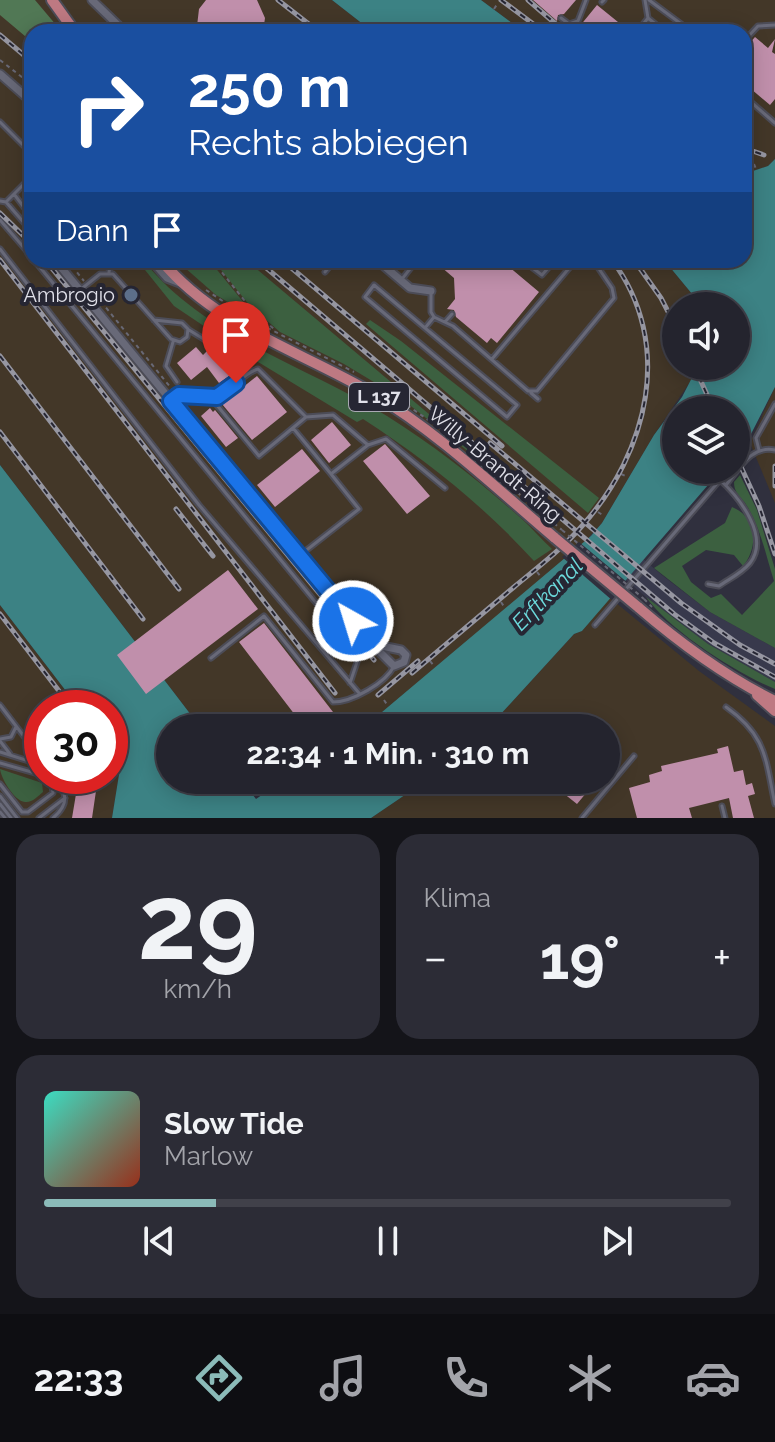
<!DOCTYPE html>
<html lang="de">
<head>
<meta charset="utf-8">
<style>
  :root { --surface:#24242e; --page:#2c2c36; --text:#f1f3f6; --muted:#a3a4aa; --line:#41414a; --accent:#8bbbb9 }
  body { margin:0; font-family:Raleway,sans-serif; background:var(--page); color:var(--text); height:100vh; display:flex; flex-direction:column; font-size:30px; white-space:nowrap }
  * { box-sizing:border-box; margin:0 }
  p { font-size:26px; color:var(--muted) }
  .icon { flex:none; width:44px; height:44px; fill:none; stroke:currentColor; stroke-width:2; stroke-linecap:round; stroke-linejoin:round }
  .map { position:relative; height:818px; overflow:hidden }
  .sheet { display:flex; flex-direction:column; gap:16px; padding:16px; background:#141419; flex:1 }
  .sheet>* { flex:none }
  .guide { position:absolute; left:24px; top:24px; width:728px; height:244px; border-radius:24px; box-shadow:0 4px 20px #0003,0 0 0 2px var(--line); background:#1a4fa0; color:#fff; overflow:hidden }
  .controls { position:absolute; left:662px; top:292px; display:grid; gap:16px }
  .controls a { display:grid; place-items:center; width:88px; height:88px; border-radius:50%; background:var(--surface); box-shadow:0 4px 20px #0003,0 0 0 2px var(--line); font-size:40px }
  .speed { position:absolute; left:24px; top:690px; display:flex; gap:16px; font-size:40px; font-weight:700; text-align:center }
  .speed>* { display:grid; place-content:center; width:104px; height:104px; border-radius:50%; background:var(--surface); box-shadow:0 4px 20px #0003,0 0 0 2px var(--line); line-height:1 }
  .speed .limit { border:12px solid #d22; background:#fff; color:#111 }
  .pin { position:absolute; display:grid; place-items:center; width:68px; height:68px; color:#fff; margin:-82px -34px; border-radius:50% 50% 50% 0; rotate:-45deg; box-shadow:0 0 8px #0007 }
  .pin .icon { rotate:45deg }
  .me { position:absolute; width:88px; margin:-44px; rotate:321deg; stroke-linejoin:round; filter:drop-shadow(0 0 6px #0008) }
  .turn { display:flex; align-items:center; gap:28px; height:168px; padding:0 32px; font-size:36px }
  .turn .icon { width:104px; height:104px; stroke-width:2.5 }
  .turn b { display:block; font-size:56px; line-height:68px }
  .then { display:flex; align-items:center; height:76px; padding:0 32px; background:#0003; gap:16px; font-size:30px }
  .big { font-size:60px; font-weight:700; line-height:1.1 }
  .sheet .widget { flex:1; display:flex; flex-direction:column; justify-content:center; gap:12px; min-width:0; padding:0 28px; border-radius:24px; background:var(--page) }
  .sheet .dial { align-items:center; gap:0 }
  .dial b { font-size:104px; line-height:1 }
  .song { display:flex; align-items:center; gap:24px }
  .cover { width:96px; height:96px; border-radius:12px; background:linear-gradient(135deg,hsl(170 70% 55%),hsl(10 70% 35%)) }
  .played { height:8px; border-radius:4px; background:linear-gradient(90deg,var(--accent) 25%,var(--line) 25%) }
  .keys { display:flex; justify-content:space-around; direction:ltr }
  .heat { display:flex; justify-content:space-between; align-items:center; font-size:44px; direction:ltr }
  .sheet .tiles { flex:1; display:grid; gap:16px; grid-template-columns:1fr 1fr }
  .widget:last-child { grid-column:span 2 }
  .trip { position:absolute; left:156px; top:714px; width:464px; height:80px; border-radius:40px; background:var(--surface); box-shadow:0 4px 20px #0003,0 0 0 2px var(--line); font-weight:700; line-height:80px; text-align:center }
  .dock { display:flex; height:128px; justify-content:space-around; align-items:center; background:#0e0e12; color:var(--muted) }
  .dock .icon { width:56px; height:56px }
  .dock .current { color:var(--accent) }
  .dock b { font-size:36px; color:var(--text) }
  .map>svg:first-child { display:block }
</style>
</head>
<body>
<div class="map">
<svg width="775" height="818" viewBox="0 0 775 818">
  <rect width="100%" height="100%" fill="#30303e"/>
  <path fill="#38394c" d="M246 260H291L663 576 710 612 775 648V682L708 644 646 597Z"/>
  <path fill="#433728" d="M0 0H332L373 32H32V260H664L702 306H676V366H690L694 376 654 435 602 523 576 551 363 728H201L0 465Z
    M481 0H775V159L768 166 744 174V32H524Z
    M775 387V503L750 443Z
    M610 598 699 671 775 726V818H371L427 780H606V728H488L574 634 582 631Z
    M0 605 79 708H42V776H110V748L121 762 112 818H0Z"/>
  <path fill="#3c6040" d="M137 260H143C206 338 305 365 387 416 435 446 479 481 522 519 533 529 542 540 552 549L534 561C484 506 425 459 363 419L357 422 250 357 174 306Z
    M176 260H209L249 309 265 324 216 295Z
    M213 260H246L556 521 402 399 344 364 280 332 250 306Z
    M370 320 401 341 599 498 588 513 366 324Z
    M740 475 757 510 775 569V648L710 612 654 568 725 523 732 507C757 517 759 547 743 566L734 555 706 550 682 566 691 582 711 598 721 594 742 615 774 581C766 556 760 525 745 503 739 495 734 492 734 482Z
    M646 597 708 644 775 682V689C736 673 669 630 646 597Z
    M0 769 42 783 43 792C38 796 32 803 25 802 14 801 1 778 0 769Z"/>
  <path fill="#517855" d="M0 0H35L62 32H32V42L0 15Z"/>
  <path fill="#3c8284" d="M332 0H481L524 32H373Z
    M775 159V387L750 436 736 452V410H676V470H721L582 631 574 634 488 728H363L591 536 602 523 654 435 682 397 698 366H736V306H702L664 260H744V174L768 166Z
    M0 465 201 728H170V780H241L256 799 284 780H427L371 818H112L121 762 110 748V708H79L0 605Z"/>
  <path fill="#30303e" d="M579 542 628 583 613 601 562 557Z"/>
  <path fill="#c08fab" d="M206 0H257L265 18 263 32H199L197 26 199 9Z
    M533 0H576L564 14 558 15 557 21Z
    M597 5 618 22 610 32H575Z
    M755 37 768 48 775 39 772 52 775 54V99L770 105 744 83V52L754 61 747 46Z
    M433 260H501L539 292 497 343 491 338 487 343 456 317 454 310 447 309 455 299 454 278Z
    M196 347 203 355 210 348 232 374 219 383 207 367 191 380 177 363Z
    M257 376 287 412 252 440 222 404Z
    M210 408 213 412 215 410 238 438 226 447 201 416Z
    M332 422 351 445 329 463 311 440Z
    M385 444 430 496 407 514 363 461Z
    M302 449 320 471 275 507 257 485Z
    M228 570 258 609 146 694 117 655Z
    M264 623 333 712 313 728H305L239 642Z
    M728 746 734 772 743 770 746 785 752 783 755 794 748 796 754 818H733L729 798 689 808 692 818H637L629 788 650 782 649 775 662 771 661 766 718 753 717 749Z
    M565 780H597L577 804 558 789Z
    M77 788 96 791 92 818H72Z"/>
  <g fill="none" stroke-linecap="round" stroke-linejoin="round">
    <g stroke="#4c4c57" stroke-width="7">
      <path id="service" d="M645 0 648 18 665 32
        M649 0 692 32
        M602 2 604 0
        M561 18 569 24 578 21 586 0
        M637 32 648 18
        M744 41 758 26 775 25
        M744 96 775 123
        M0 122 32 154
        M14 194 32 218
        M0 201 6 202 32 176
        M6 202 32 232
        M0 220 32 257
        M0 249 199 505 359 693
        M34 260 354 649 357 662 350 683
        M522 260 542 275 555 260
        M109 272 111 260
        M325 272 335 260
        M402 279 417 260
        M80 290 100 274H113L171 339 180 342 187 337 188 329 182 323 154 320
        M431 291V312L434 317 453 326 528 391H537L614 298 612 288 593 260
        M445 322 452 314
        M425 328 374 285 365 297 507 417 517 405 425 328 434 317
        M189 330 220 349 232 364
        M173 342 166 366 177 382
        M492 359 576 260
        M531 393 538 399
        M211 398 259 456 306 417
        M171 401C187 389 205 403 221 395 235 388 243 373 258 369L306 417 333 415 368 445 331 474 293 428
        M368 445 386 439 445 488
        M759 450 756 438 775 404
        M726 485C739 469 751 445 775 450
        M299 556 359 509 331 474
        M595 625 720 480C740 498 770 537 750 563 742 573 729 579 719 586L708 584
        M211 658 264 616 333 702C352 702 386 683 394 666
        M0 705 42 760
        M726 707C767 736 765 758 775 804
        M0 739 11 737 16 727
        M0 741 10 754
        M0 752 32 762 42 772
        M0 763 42 775
        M0 784 22 812H28L53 793 52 785 45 776
        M0 796 17 818
        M0 804 11 818
        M722 806 725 818
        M0 812 5 818
        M39 818 65 798
        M53 818C70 804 67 792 54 776
        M582 818 634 756"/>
    </g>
    <g stroke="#4c4c57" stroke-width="11">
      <path id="minor" d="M92 0 125 32
        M0 74 32 102
        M55 260 371 643 394 666 404 662 406 655 401 650 372 644
        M151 260 167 278 180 283
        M377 260 410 288 431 291"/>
    </g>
    <g stroke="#4c4c57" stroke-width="14">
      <path id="primary" d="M52 0 75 32
        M161 260C215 326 301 351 372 393 439 433 496 488 555 538
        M638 607C681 644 724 676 775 701
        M757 695 775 711"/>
    </g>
    <path stroke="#686875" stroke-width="2" stroke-dasharray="4 4" stroke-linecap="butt" d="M494 9 498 3
      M358 32 363 26
      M535 32 536 30
      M0 60 32 85
      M754 164 756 169
      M67 260 84 281
      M212 260 252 310 274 329
      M91 289 175 393
      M206 290 250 319 354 372
      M394 396 441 429
      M182 401 262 498
      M621 474 628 477
      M505 482 562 530
      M598 512 604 516
      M537 572 542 578
      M644 599 652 607
      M501 602 505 608
      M430 661 435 667
      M384 700 388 706"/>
    <use href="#service" stroke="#686978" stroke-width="3"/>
    <use href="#minor" stroke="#686978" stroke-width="7"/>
    <use href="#primary" stroke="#be7982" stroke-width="10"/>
    <g stroke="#9696a1" stroke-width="5">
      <path id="rail" d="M278 0 319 32
        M501 0 544 32
        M528 0 565 32
        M0 35 32 62
        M744 148 764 155
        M0 213 32 244
        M0 260 335 693
        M45 260 374 660
        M257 260 674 614 714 643 775 677
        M282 260 502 446
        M634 260 661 298 676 327
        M0 356 179 589
        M694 366 714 410
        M0 432 143 619
        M490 443 681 603 740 645 775 664
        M736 456 759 506 775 554
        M775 466V486
        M176 509 213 556
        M0 614 72 708
        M412 673C446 644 480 616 514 587 537 568 562 549 582 526 648 452 675 344 612 260
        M378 695 418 661"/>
    </g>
    <use href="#rail" stroke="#262633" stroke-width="2" stroke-dasharray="6" stroke-linecap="butt"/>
    <g stroke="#4c4c57" stroke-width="14" stroke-linecap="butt">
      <path id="primary-bridge" d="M555 538 638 607"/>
    </g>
    <path stroke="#686875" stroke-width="2" stroke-dasharray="4 4" stroke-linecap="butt" d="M562 530 644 599"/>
    <use href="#primary-bridge" stroke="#be7982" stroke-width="10"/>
  </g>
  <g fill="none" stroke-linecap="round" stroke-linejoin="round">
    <g stroke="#114b97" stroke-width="20">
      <path id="route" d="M236 383 217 397 179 395 171 401 353 621"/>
    </g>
    <use href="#route" stroke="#1a73e8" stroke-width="14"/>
  </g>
  <circle fill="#5c6f8a" stroke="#262633" stroke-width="3" cx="131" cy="295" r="8"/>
  <g text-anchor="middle" stroke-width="8" stroke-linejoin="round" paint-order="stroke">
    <rect fill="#262633" stroke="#a9a9b3" stroke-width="2" x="349" y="383" width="60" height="28" rx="6"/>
    <g font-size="18" font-weight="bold" fill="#e1e1ea">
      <text x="379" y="403">L 137</text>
    </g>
    <g font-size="20" fill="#e1e1ea" stroke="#262633" text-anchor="end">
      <text x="115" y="302">Ambrogio</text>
    </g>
    <g font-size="20" fill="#e1e1ea" stroke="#262633">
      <text transform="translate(495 464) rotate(40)" y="7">Willy-Brandt-Ring</text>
    </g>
    <g font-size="22" font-style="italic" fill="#6cdadc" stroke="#262633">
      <text transform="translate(547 594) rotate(-46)" y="8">Erftkanal</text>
    </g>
  </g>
</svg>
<div class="controls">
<a><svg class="icon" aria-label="sound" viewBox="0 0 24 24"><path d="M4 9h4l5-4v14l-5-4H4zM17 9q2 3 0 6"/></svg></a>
<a><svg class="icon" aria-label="layers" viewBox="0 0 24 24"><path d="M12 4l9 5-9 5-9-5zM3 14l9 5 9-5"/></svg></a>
</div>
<div class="speed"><div class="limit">30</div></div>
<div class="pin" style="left:236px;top:383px;background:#d93025"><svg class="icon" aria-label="arrive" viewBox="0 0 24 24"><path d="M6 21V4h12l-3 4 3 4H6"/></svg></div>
<svg class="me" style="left:353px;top:621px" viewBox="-20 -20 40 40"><circle r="17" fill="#1a73e8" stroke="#fff" stroke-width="3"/><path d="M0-11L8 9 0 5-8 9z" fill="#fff"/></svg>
<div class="trip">22:34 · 1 Min. · 310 m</div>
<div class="guide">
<div class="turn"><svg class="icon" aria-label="right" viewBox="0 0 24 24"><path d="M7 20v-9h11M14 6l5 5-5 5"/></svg><div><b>250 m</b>Rechts abbiegen</div></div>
<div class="then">Dann<svg class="icon" aria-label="arrive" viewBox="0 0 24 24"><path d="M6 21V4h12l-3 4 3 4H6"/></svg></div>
</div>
</div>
<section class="sheet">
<div class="tiles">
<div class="widget dial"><b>29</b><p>km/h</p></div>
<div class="widget"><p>Klima</p>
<div class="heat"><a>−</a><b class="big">19°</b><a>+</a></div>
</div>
<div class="widget">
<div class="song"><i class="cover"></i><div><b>Slow Tide</b><p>Marlow</p></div></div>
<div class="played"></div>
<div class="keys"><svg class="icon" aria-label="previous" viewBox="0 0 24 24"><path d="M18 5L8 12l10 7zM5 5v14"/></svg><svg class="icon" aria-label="pause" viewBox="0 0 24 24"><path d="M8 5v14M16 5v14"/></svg><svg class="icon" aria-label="next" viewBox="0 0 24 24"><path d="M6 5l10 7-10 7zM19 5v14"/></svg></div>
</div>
</div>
</section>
<nav class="dock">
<b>22:33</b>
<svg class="icon current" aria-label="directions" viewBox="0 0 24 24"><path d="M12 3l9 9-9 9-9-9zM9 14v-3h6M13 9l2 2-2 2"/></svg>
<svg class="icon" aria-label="music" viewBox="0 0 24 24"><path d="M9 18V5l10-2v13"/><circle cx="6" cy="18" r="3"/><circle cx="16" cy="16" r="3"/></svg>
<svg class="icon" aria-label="phone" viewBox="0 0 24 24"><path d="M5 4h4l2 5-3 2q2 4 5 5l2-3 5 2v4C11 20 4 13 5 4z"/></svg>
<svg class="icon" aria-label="climate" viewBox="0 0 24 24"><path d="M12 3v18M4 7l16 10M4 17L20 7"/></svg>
<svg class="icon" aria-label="car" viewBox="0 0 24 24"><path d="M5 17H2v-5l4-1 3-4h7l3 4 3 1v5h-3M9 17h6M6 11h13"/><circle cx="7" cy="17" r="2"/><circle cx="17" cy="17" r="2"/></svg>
</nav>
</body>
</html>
